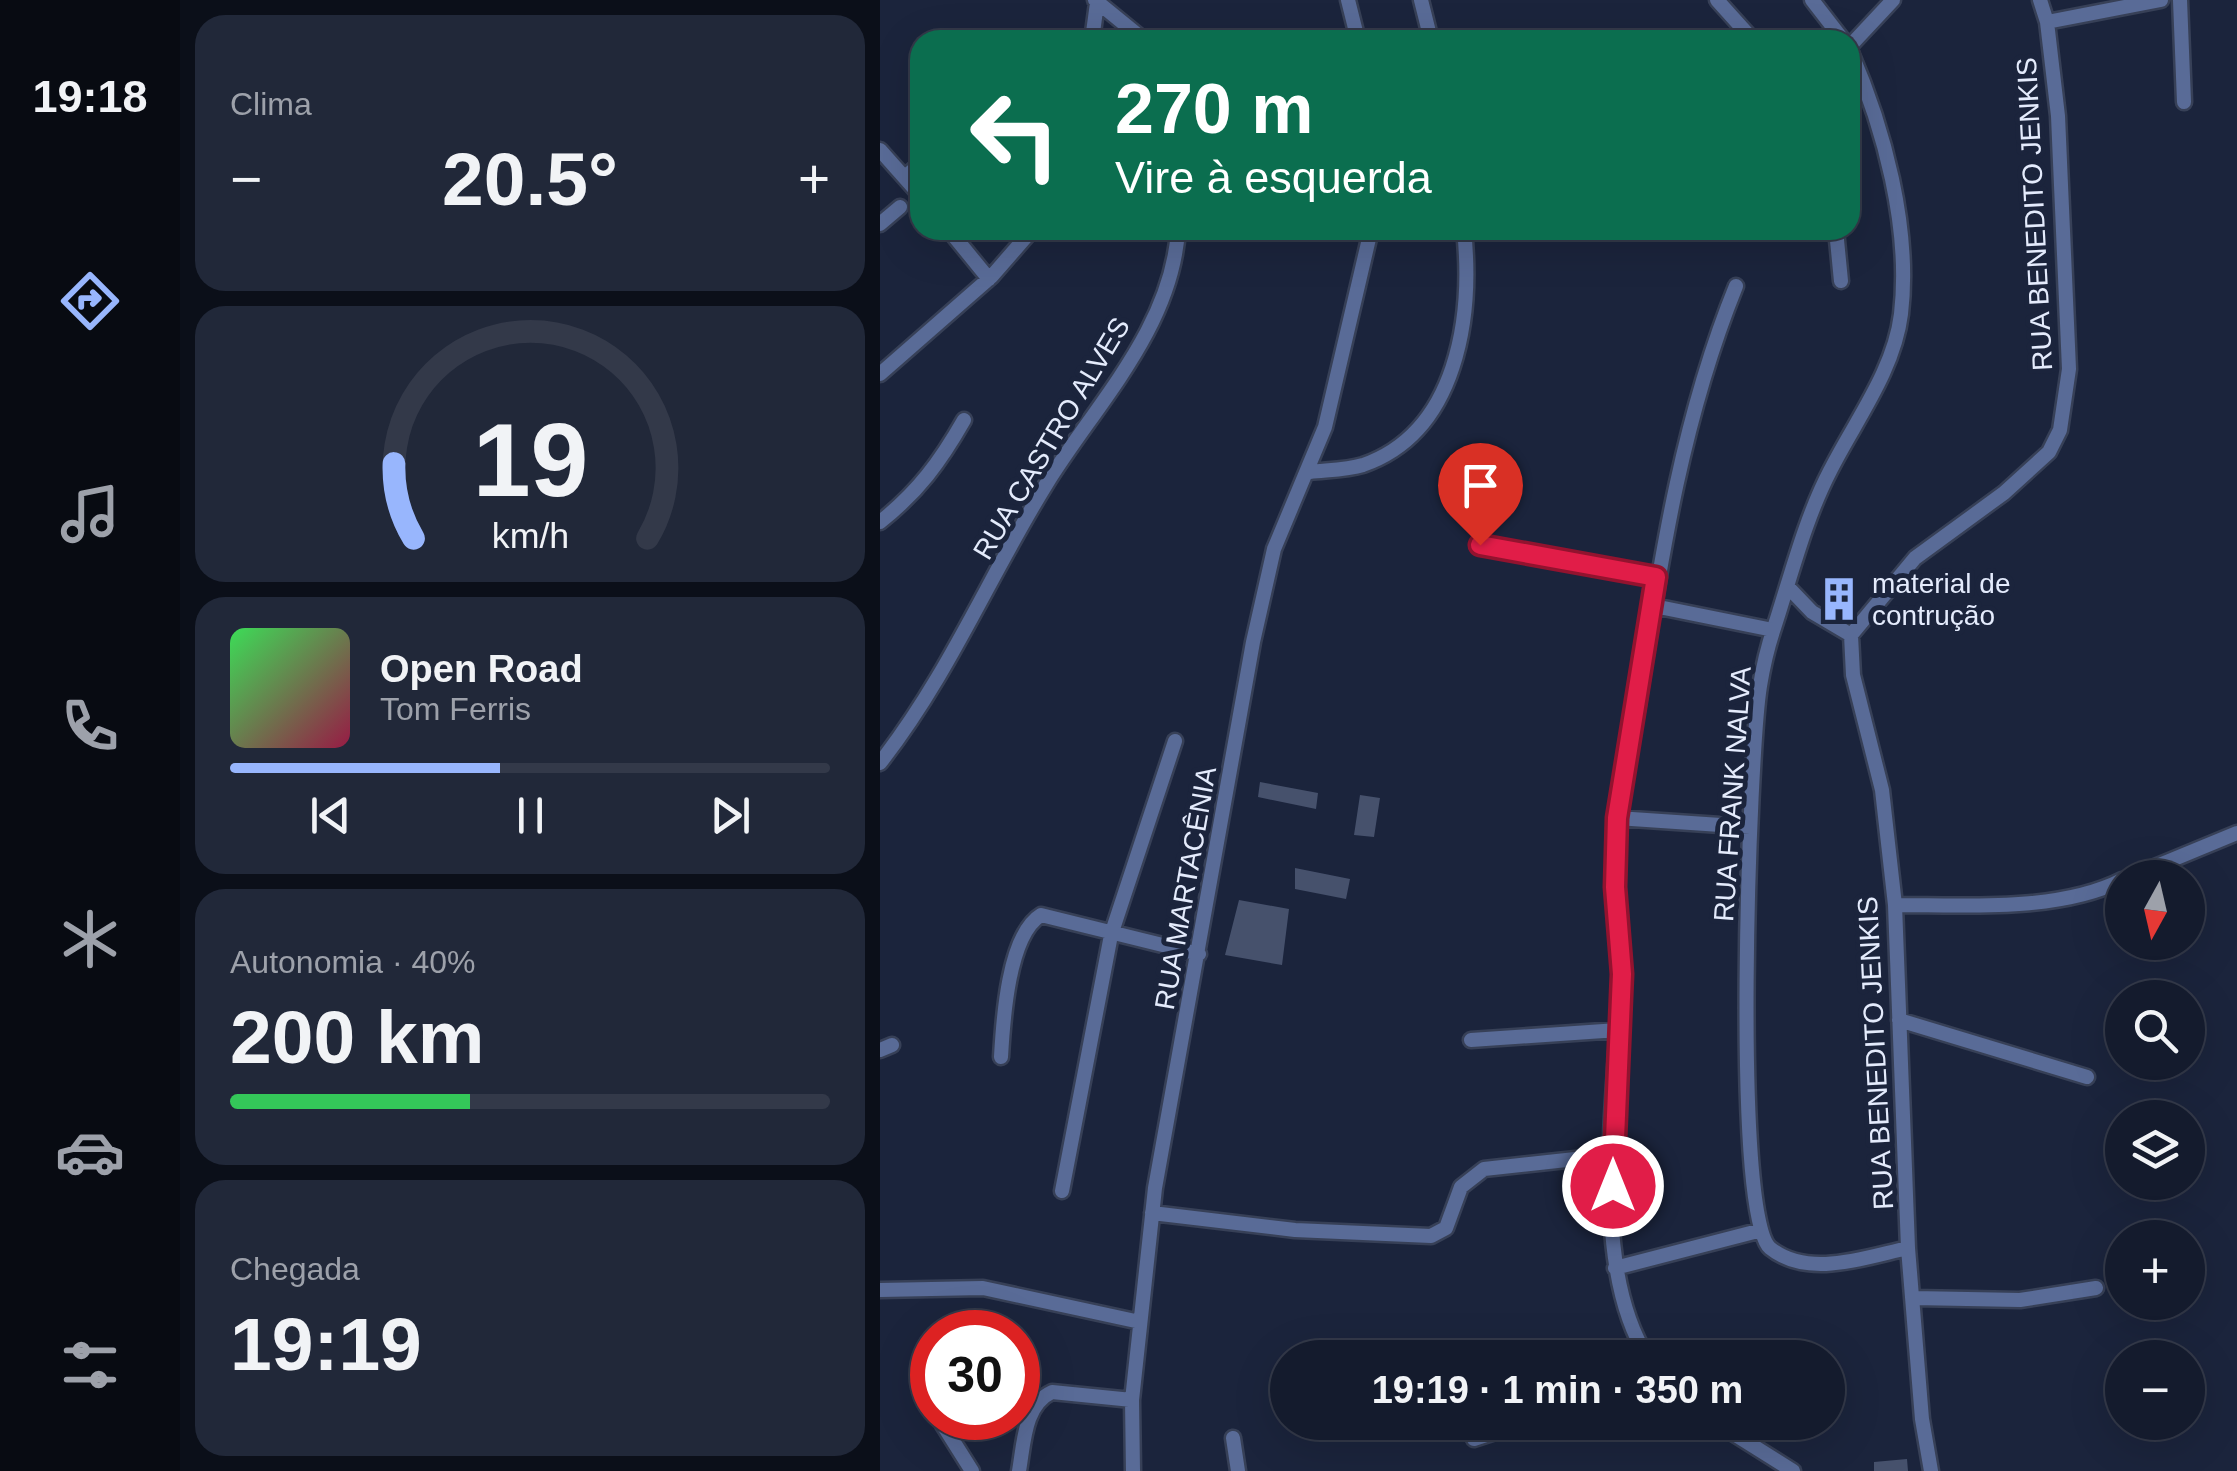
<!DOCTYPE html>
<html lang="pt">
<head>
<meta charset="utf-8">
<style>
  :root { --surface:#141b2d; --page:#212839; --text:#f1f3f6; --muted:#9da1aa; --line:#333949; --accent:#98b6fd }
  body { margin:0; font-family:Arial,sans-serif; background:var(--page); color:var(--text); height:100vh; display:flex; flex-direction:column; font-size:38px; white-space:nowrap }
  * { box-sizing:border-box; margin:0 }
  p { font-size:32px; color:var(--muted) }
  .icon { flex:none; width:55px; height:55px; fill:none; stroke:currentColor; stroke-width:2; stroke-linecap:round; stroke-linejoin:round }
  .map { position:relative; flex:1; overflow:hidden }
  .details { display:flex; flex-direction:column; gap:15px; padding:15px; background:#0b0f19; width:700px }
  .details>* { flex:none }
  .guide { position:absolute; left:30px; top:30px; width:950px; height:210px; border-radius:30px; box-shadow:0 10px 40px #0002,0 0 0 2px var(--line); background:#0b6e4f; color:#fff; overflow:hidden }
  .needle { width:65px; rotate:188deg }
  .fabs { position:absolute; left:1225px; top:860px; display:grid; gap:20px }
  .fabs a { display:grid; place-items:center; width:100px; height:100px; border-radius:50%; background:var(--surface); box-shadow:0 10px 40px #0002,0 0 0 2px var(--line); font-size:50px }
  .speed { position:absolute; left:30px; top:1310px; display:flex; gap:20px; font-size:50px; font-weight:700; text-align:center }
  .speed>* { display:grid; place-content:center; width:130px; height:130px; border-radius:50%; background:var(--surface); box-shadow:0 10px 40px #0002,0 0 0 2px var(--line); line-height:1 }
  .speed .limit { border:15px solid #d22; background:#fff; color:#111 }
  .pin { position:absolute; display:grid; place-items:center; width:85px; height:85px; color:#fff; margin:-102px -42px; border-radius:50% 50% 50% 0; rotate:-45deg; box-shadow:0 0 10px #0007 }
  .pin .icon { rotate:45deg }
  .me { position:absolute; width:110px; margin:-55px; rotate:0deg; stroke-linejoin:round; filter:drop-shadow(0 0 8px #0008) }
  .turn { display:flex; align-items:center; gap:35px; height:210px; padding:0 40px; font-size:45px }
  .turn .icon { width:130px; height:130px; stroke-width:2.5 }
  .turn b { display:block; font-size:70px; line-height:85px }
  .big { font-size:75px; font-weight:700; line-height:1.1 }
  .details .tile { flex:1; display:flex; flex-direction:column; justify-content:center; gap:15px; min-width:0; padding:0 35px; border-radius:30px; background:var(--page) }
  .details .dial { align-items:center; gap:0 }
  .dial svg { height:260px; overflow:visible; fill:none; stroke:var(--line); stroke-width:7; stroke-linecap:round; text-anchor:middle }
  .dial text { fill:var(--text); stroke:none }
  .song { display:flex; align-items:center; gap:30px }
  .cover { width:120px; height:120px; border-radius:15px; background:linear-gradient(135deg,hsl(130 70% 55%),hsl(340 70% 35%)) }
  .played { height:10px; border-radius:5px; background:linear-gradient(90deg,var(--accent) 45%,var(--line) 45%) }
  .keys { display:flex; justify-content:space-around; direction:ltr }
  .heat { display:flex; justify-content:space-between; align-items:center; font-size:55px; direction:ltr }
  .charge { height:15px; border-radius:8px; background:linear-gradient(90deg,#34c759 40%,var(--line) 0) }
  .trip { position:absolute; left:390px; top:1340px; width:575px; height:100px; border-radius:50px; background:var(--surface); box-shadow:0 10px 40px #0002,0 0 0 2px var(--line); font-weight:700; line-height:100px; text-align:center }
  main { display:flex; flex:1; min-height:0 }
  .dock { display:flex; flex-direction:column; width:180px; justify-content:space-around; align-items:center; background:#080b12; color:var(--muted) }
  .dock .icon { width:70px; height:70px }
  .dock .active { color:var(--accent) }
  .dock b { font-size:45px; color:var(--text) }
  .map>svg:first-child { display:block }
</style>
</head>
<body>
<main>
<nav class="dock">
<b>19:18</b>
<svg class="icon active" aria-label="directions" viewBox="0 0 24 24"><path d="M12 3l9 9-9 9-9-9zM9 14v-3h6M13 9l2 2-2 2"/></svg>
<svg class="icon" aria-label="music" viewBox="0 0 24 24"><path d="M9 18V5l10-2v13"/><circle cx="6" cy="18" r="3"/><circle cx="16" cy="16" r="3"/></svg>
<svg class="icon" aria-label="phone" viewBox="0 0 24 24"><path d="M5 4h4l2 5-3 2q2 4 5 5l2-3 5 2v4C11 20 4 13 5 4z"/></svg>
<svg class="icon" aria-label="climate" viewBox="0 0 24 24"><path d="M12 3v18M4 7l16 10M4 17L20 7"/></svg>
<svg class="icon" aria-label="car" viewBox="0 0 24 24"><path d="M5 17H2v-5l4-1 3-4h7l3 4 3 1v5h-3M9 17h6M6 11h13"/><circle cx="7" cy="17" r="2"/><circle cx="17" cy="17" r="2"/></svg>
<svg class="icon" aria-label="filters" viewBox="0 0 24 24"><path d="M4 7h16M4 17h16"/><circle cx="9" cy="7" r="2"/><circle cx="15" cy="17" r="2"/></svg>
</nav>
<section class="details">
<div class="tile"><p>Clima</p>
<div class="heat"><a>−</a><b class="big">20.5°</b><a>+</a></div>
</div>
<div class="tile dial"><svg viewBox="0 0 100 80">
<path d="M14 69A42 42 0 1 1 86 69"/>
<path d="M14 69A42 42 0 0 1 8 46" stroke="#98b6fd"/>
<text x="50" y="56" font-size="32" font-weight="700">19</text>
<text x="50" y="72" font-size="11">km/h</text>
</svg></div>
<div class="tile">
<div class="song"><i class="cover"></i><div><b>Open Road</b><p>Tom Ferris</p></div></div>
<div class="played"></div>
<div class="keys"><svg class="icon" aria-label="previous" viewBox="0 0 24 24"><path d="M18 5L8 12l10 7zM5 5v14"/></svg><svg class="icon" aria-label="pause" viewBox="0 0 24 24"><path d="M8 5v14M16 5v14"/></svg><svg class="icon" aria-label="next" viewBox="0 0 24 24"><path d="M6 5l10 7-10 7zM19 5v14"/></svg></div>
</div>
<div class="tile"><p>Autonomia · 40%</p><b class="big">200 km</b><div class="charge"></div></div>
<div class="tile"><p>Chegada</p><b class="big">19:19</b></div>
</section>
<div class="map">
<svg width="1357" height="1471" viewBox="0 0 1357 1471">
  <rect width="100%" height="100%" fill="#1b243c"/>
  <path fill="#46516c" d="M962 582 976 599 957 615 942 599Z
    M380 782 438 793 436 809 378 797Z
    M480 795 500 798 494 837 474 835Z
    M415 868 470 879 466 899 415 889Z
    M359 900 409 909 402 965 345 955Z
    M1027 1459 1028 1471H994V1462Z"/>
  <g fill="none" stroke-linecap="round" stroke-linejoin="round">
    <g stroke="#374057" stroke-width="19">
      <path id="minor" d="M215 0 264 40
        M468 0 478 40
        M541 0 551 40
        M837 0 873 40
        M932 0 963 40
        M1300 0 1304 102
        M1167 22 1281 0
        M212 40 217 3
        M970 46 1013 0
        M970 50C1004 128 1031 228 1021 314 1014 371 975 421 950 471 925 519 911 576 894 628 888 646 883 667 880 686 869 754 852 1216 890 1248 928 1279 986 1257 1028 1248
        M0 150 40 195
        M25 177 40 164
        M0 224 20 207
        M69 230 109 279
        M956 230 961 281
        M0 374 112 276 152 230
        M430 472C447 470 467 470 483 465 578 432 593 316 584 230
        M0 522C38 492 60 462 84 420
        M600 545 777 577
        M909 588 932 612 971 635
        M774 606 893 630
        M0 763C70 673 108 578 167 483 216 404 292 328 298 230
        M737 818 870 827
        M1248 878 1357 833
        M1015 905C1086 905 1179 912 1242 880
        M1019 1020 1207 1077
        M591 1040 738 1030
        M0 1050 12 1045
        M121 1057C123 1021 128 935 161 915L319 954
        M182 1191 231 935 295 741
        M272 1213 415 1230 551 1236 566 1228 581 1187 604 1169 732 1155
        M735 1268 878 1231
        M0 1290 103 1288 260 1322
        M1034 1298 1140 1300 1216 1288
        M768 1358C707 1264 737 1086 741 977 743 924 731 872 737 818 742 778 753 738 759 698 781 558 802 419 856 286
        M835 1422 913 1471
        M63 1425 92 1471
        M353 1438 358 1471
        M594 1439 646 1422
        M139 1471C144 1443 144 1405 172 1392L252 1400
        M253 1471 252 1400 275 1188 373 642 394 549 445 427 491 230
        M1051 1471 1042 1419 1028 1248 1015 905 1002 790 973 675 971 635 1035 558 1124 493 1169 452 1180 430 1189 369 1178 116 1167 22 1160 0"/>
    </g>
    <use href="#minor" stroke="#596b97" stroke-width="14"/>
  </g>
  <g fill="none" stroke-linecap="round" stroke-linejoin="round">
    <g stroke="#92132f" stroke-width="25">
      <path id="route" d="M600 545 776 577 737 818 735 887 742 974 733 1186"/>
    </g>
    <use href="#route" stroke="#e11d48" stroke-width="18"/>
  </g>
  <defs>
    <g id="building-bare" transform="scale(3.45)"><path d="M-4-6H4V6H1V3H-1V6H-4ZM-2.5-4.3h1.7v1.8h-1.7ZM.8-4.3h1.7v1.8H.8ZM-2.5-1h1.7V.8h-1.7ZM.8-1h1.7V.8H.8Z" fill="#98b6fd" stroke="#1b243c" stroke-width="2.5" paint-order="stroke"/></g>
  </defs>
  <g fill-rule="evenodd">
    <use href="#building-bare" x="959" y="599"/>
  </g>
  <g text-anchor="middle" stroke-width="10" stroke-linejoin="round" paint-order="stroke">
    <g font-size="28" fill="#e4ebfc" stroke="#1b243c">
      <text transform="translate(1154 214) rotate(-93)" y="10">RUA BENEDITO JENKIS</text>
      <text transform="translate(171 438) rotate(-59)" y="10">RUA CASTRO ALVES</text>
      <text transform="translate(852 794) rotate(-86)" y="10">RUA FRANK NALVA</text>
      <text transform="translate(305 888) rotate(-80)" y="10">RUA MARTACÊNIA</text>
      <text transform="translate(995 1053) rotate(-93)" y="10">RUA BENEDITO JENKIS</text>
    </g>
    <g font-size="28" fill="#e4ebfc" stroke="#1b243c" text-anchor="start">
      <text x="992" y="593">material de<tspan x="992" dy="32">contrução</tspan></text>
    </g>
  </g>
</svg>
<div class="fabs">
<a><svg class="needle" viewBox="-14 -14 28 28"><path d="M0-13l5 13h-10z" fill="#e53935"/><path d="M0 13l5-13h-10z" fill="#9da1aa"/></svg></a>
<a><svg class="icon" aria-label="search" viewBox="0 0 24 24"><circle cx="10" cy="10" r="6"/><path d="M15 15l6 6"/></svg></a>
<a><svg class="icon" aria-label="layers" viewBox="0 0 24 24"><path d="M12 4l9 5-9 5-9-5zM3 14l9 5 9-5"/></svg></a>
<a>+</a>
<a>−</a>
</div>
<div class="speed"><div class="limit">30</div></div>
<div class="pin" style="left:600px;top:545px;background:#d93025"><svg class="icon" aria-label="arrive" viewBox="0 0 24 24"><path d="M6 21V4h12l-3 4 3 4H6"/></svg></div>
<svg class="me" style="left:733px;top:1186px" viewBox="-20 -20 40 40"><circle r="17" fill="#e11d48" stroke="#fff" stroke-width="3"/><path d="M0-11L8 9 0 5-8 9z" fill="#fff"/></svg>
<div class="trip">19:19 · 1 min · 350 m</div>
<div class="guide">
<div class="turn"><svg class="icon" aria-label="left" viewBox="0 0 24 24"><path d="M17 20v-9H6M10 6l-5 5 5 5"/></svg><div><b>270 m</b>Vire à esquerda</div></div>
</div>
</div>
</main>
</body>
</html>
